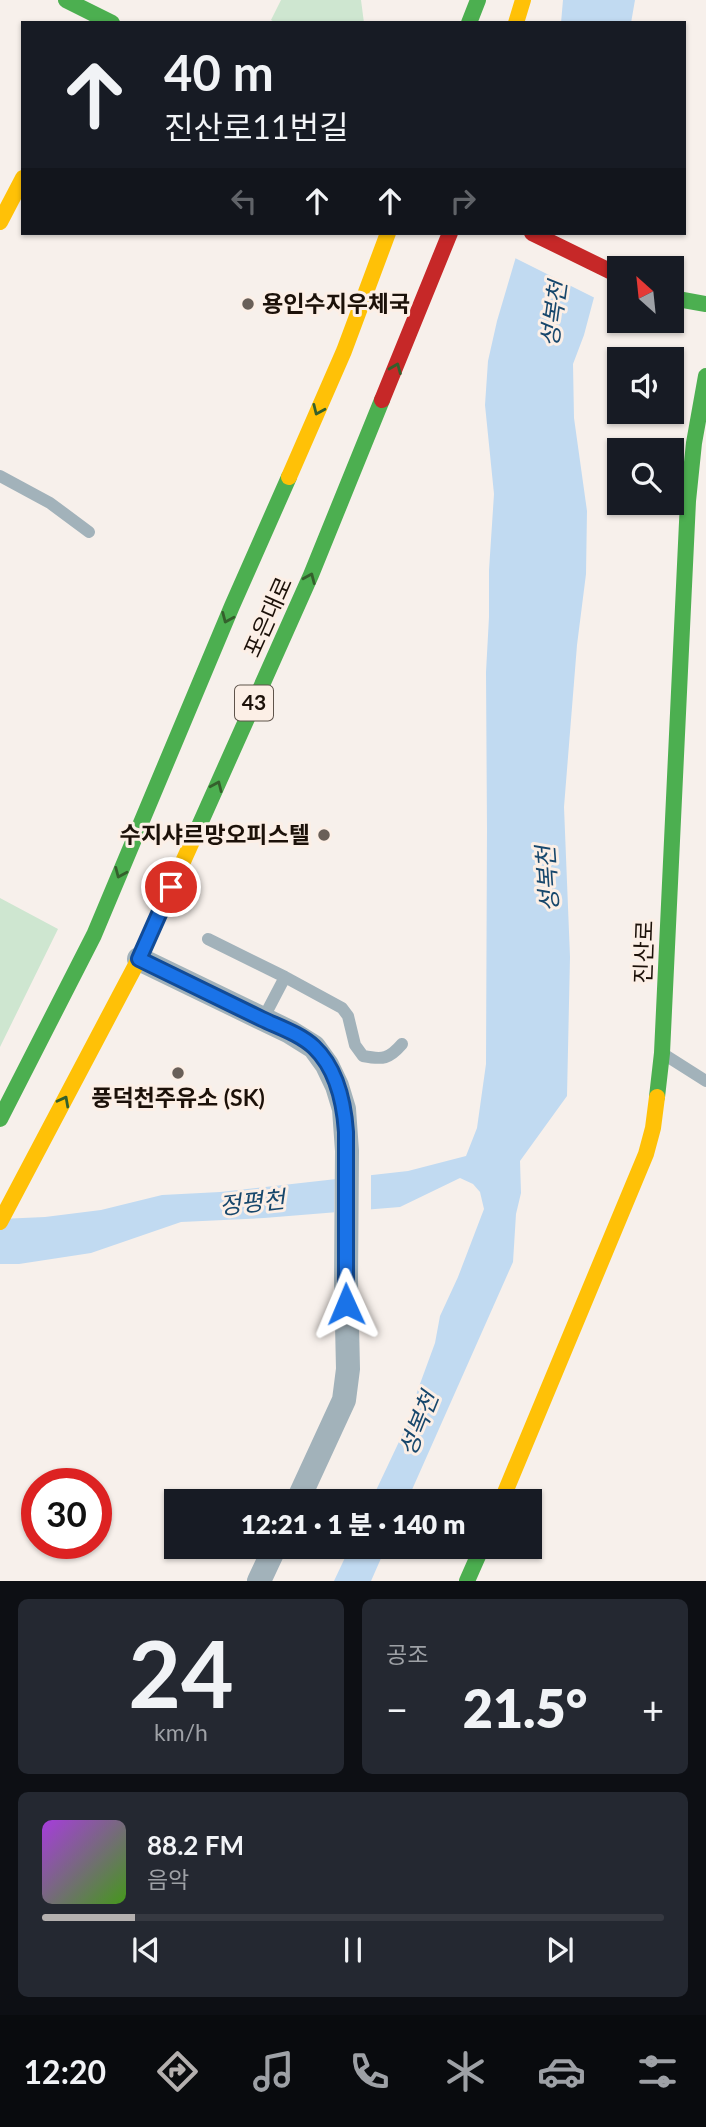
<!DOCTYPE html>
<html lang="ko">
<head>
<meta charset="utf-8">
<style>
  :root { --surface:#171b24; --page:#242831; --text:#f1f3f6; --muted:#9ea1a6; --line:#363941; --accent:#b4b0af }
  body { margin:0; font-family:Lato,"Noto Sans KR",sans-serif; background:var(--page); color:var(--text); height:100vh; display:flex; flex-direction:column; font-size:26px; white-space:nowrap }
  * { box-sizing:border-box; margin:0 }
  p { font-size:23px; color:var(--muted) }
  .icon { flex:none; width:38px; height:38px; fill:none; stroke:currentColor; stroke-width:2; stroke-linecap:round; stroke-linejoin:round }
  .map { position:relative; height:1581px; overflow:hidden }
  .sheet { display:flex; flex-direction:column; gap:18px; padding:18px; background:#0d0f14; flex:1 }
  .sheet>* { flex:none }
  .guide { position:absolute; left:21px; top:21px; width:665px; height:214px; border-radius:0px; box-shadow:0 2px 5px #0004; background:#171b24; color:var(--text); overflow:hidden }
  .needle { width:46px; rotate:333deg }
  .buttons { position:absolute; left:607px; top:256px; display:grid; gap:14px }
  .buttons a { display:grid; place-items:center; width:77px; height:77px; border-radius:0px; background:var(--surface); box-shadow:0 2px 5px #0004; font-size:35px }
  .speed { position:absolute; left:21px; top:1468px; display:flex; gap:14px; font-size:35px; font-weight:700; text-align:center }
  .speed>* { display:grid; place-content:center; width:91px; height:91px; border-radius:50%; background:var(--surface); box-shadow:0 2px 5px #0004; line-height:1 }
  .speed .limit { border:10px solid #d22; background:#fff; color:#111 }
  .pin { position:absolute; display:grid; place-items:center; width:60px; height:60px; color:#fff; margin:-30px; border:4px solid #fff; border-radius:50%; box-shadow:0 2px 7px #0007 }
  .me { position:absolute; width:77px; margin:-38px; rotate:359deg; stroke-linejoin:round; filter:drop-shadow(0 0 5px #0008) }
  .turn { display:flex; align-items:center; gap:24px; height:147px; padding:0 28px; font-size:32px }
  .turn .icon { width:91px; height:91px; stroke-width:2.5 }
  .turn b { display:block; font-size:49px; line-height:60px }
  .lanes { display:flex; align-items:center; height:66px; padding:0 28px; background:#0003; justify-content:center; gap:35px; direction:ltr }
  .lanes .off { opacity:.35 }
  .big { font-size:52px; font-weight:800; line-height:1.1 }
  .sheet .tile { flex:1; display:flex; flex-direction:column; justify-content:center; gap:10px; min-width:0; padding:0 24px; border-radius:10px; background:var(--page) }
  .sheet .dial { align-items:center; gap:0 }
  .dial b { font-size:91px; line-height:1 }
  .song { display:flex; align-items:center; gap:21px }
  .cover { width:84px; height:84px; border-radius:10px; background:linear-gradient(135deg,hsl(280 70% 55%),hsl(100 70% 35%)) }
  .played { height:7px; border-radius:4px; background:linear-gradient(90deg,var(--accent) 15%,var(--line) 15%) }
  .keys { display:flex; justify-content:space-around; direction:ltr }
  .heat { display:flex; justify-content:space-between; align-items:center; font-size:38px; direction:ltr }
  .sheet .tiles { flex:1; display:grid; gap:18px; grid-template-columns:1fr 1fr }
  .tile:last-child { grid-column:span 2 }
  .trip { position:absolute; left:164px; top:1489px; width:378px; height:70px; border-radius:0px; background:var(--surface); box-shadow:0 2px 5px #0004; font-weight:800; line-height:70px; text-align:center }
  .dock { display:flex; height:112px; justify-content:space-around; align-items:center; background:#090b0e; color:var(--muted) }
  .dock .icon { width:49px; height:49px }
  .dock .active { color:var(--accent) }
  .dock b { font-size:32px; color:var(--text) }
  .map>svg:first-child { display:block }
</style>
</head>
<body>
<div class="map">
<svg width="706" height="1581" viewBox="0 0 706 1581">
  <rect width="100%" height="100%" fill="#f7f0eb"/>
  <path fill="#cee6d0" d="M281 0H361L364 23H276L271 20Z
    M0 898 58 929 0 1047Z"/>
  <path fill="#c1daf1" d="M563 0H635L631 23H561Z
    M523 233 609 241 584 335 573 364 574 418 587 511 586 574 577 645 564 807 570 957 567 1096 520 1161 521 1193 516 1214 513 1262 407 1501H371L414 1410 417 1392 435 1343 440 1316 458 1277 484 1209 480 1192 473 1184 460 1178 400 1207 264 1218 181 1222 91 1253 19 1264H0V1219L45 1217 101 1210 162 1195 220 1192 408 1171 466 1156 477 1128 486 1064 487 829 486 672 489 617V570L494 494 485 405 488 361 497 321Z
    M350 1547H386L371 1581H334Z"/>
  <path fill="#f7f0eb" d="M520 233H612V241L597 299 513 257Z
    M371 1171V1213L334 1216 335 1175Z"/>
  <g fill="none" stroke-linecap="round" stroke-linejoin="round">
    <path stroke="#a2b2ba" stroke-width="12" d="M0 476 50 503 89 532
      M208 939 285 977 342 1008 348 1016 355 1045 363 1056C383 1060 389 1059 402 1044
      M263 1019 285 977
      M665 1055 706 1081"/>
    <path stroke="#a2b2ba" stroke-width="24" d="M139 959 290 1032 314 1047 327 1065 337 1086 344 1109 347 1151 346 1280 348 1369 344 1400 297 1502
      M259 1581 275 1547"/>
    <path stroke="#4caf50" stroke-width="16" d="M66 0 112 23
      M469 23 478 0
      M672 298 706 304
      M195 835 311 575 382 400
      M657 1097 662 1053 688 501 694 443 706 376
      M0 1119 94 935 232 606 289 477
      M467 1581 482 1547"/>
    <path stroke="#ffc107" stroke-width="16" d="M516 23 523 0
      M0 222 23 178
      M289 477 344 351 388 233
      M0 1222 139 959 195 835
      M501 1502 646 1154 653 1128 657 1097"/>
    <path stroke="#c62828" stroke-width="16" d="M532 233 620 276
      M382 400 450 233"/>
  </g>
  <defs><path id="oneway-chevron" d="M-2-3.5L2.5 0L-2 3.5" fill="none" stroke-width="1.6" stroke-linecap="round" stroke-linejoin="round" transform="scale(1.75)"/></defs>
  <g stroke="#34602c">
    <use href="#oneway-chevron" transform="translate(396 368) rotate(-68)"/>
    <use href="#oneway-chevron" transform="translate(318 410) rotate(114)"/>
    <use href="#oneway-chevron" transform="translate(310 578) rotate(-67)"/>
    <use href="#oneway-chevron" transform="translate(227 618) rotate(113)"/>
    <use href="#oneway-chevron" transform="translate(217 786) rotate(-66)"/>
    <use href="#oneway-chevron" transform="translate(120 873) rotate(113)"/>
    <use href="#oneway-chevron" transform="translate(64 1101) rotate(-62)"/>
  </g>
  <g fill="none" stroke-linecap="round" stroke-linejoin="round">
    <g stroke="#114b97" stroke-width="18">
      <path id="route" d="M171 887 139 959C180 979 221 999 262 1019 279 1027 300 1034 314 1047 336 1068 344 1103 346 1132V1304"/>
    </g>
    <use href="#route" stroke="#1a73e8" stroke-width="12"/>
  </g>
  <g fill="#695f58" stroke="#fcefe6" stroke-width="2.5">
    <circle cx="248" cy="304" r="7"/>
    <circle cx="324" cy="835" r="7"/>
    <circle cx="178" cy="1073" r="7"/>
  </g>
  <g text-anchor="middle" stroke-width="6" stroke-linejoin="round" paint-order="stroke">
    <rect fill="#fcefe6" stroke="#5f544b" stroke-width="2" x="235" y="685.5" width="38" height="35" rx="5"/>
    <g font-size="21" font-weight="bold" fill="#1c1109">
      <text x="254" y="710">43</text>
    </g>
    <g font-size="23" font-weight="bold" fill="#1c1109" stroke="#fcefe6" text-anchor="start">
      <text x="262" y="312">용인수지우체국</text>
      <text x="310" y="843" text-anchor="end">수지샤르망오피스텔</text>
      <text x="178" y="1106" text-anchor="middle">풍덕천주유소 (SK)</text>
    </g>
    <g font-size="23" fill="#1c1109" stroke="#fcefe6">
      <text transform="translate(268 617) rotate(-66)" y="8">포은대로</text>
      <text transform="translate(644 952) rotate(-88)" y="8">진산로</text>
    </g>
    <g font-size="24" font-style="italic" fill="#17476c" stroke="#fcefe6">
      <text transform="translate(554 314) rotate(-82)" y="8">성복천</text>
      <text transform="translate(548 879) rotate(-94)" y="8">성복천</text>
      <text transform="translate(252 1203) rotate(-6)" y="8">정평천</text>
      <text transform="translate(419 1424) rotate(-68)" y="8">성복천</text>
    </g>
  </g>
</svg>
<div class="buttons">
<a><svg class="needle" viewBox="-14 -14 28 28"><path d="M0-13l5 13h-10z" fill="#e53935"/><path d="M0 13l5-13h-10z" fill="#9ea1a6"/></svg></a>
<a><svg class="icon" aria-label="sound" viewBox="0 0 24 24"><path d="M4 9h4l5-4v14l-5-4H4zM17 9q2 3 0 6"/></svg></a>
<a><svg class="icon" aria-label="search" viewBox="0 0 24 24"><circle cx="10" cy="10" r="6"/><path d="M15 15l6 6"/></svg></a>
</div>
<div class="speed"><div class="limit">30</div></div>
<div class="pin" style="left:171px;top:887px;background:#d93025"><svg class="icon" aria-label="arrive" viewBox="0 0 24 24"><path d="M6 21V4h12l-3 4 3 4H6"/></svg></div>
<svg class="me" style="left:346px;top:1304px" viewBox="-20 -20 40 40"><path d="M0-17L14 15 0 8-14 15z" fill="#1a73e8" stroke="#fff" stroke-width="4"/></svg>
<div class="trip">12:21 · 1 분 · 140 m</div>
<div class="guide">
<div class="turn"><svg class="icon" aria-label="ahead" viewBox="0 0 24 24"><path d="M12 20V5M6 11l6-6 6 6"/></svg><div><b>40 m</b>진산로11번길</div></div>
<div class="lanes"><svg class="icon off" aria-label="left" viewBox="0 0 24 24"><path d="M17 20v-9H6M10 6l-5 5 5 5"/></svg><svg class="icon" aria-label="ahead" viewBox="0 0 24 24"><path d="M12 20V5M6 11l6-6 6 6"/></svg><svg class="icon" aria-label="ahead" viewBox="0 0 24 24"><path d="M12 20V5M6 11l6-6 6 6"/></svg><svg class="icon off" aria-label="right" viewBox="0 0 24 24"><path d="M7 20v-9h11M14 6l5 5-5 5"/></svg></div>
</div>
</div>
<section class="sheet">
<div class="tiles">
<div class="tile dial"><b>24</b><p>km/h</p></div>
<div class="tile"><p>공조</p>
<div class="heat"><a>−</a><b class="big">21.5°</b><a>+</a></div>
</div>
<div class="tile">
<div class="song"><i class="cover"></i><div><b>88.2 FM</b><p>음악</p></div></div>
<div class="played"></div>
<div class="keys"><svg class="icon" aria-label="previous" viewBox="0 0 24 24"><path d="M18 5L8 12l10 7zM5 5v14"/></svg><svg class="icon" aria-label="pause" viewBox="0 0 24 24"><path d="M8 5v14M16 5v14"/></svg><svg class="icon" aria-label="next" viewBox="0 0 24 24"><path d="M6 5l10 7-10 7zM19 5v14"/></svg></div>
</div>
</div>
</section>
<nav class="dock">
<b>12:20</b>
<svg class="icon active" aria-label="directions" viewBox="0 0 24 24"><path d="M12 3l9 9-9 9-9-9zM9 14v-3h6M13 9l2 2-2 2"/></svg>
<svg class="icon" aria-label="music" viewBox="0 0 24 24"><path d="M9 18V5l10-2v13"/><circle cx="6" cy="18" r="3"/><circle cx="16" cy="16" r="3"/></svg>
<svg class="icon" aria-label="phone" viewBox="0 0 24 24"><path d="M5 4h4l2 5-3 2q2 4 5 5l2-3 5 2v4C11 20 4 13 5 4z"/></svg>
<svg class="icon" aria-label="climate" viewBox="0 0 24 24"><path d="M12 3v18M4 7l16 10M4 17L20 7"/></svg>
<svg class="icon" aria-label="car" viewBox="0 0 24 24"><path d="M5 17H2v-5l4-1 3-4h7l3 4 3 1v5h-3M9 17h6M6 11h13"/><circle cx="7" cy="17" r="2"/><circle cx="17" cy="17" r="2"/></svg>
<svg class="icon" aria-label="filters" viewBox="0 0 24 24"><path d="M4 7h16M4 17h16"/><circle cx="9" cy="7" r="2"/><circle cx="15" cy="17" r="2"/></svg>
</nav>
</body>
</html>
